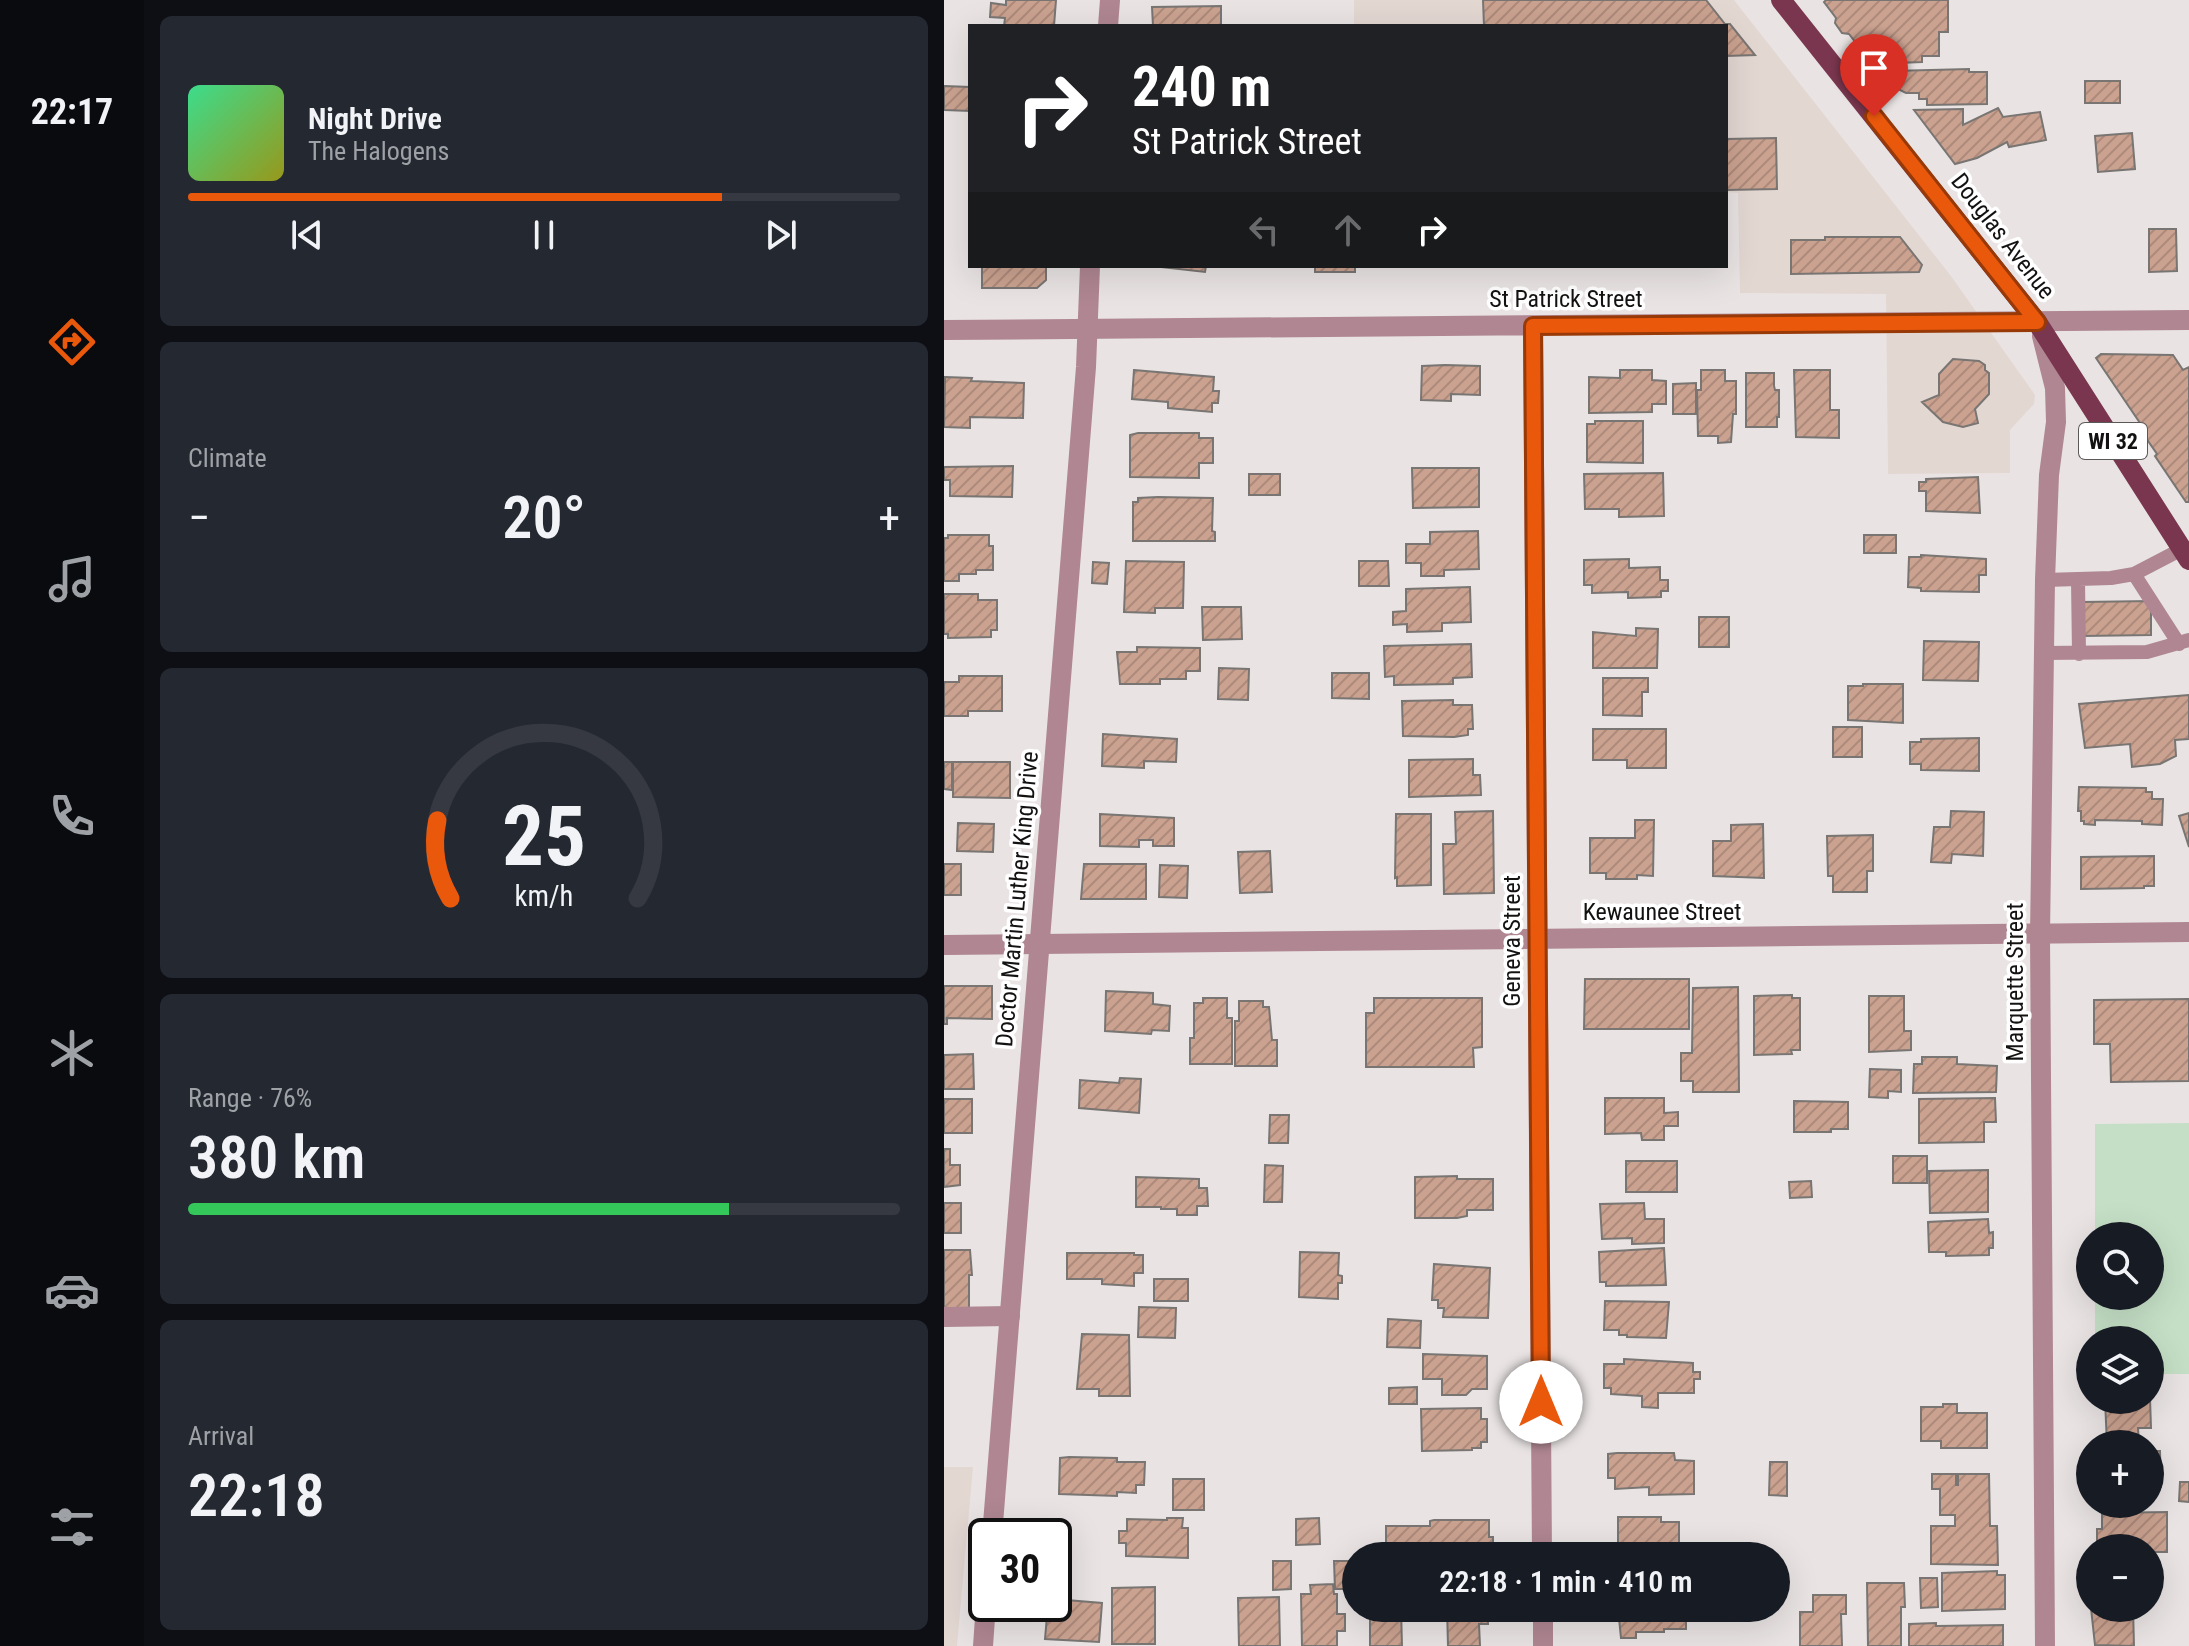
<!DOCTYPE html>
<html lang="en">
<head>
<meta charset="utf-8">
<style>
  :root { --surface:#171b24; --page:#242831; --text:#f1f3f6; --muted:#9ea1a6; --line:#363941; --accent:#ea580c }
  body { margin:0; font-family:"Roboto Condensed",sans-serif; background:var(--page); color:var(--text); height:100vh; display:flex; flex-direction:column; font-size:30px; white-space:nowrap }
  * { box-sizing:border-box; margin:0 }
  p { font-size:26px; color:var(--muted) }
  .icon { flex:none; width:44px; height:44px; fill:none; stroke:currentColor; stroke-width:2; stroke-linecap:round; stroke-linejoin:round }
  .map { position:relative; flex:1; overflow:hidden }
  .sheet { display:flex; flex-direction:column; gap:16px; padding:16px; background:#0d0f14; width:800px }
  .sheet>* { flex:none }
  .top-card { position:absolute; left:24px; top:24px; width:760px; height:244px; border-radius:0px; box-shadow:0 8px 32px #0002; background:#202124; color:#fff; overflow:hidden }
  .tools { position:absolute; left:1132px; top:1222px; display:grid; gap:16px }
  .tools a { display:grid; place-items:center; width:88px; height:88px; border-radius:50%; background:var(--surface); box-shadow:0 8px 32px #0002; font-size:40px }
  .speed { position:absolute; left:24px; top:1518px; display:flex; gap:16px; font-size:40px; font-weight:700; text-align:center }
  .speed>* { display:grid; place-content:center; width:104px; height:104px; border-radius:50%; background:var(--surface); box-shadow:0 8px 32px #0002; line-height:1 }
  .speed .limit { border:4px solid #111; border-radius:12px; background:#fff; color:#111 }
  .pin { position:absolute; display:grid; place-items:center; width:68px; height:68px; color:#fff; margin:-82px -34px; border-radius:50% 50% 50% 0; rotate:-45deg; box-shadow:0 0 8px #0007 }
  .pin .icon { rotate:45deg }
  .me { position:absolute; width:88px; margin:-44px; rotate:0deg; stroke-linejoin:round; filter:drop-shadow(0 0 6px #0008) }
  .turn { display:flex; align-items:center; gap:28px; height:168px; padding:0 32px; font-size:36px }
  .turn .icon { width:104px; height:104px; stroke-width:2.5 }
  .turn b { display:block; font-size:56px; line-height:68px }
  .lanes { display:flex; align-items:center; height:76px; padding:0 32px; background:#0003; justify-content:center; gap:40px; direction:ltr }
  .lanes .off { opacity:.35 }
  .big { font-size:60px; font-weight:600; line-height:1.1 }
  .sheet .tile { flex:1; display:flex; flex-direction:column; justify-content:center; gap:12px; min-width:0; padding:0 28px; border-radius:12px; background:var(--page) }
  .sheet .dial { align-items:center; gap:0 }
  .dial svg { height:208px; overflow:visible; fill:none; stroke:var(--line); stroke-width:7; stroke-linecap:round; text-anchor:middle }
  .dial text { fill:var(--text); stroke:none }
  .song { display:flex; align-items:center; gap:24px }
  .cover { width:96px; height:96px; border-radius:12px; background:linear-gradient(135deg,hsl(150 70% 55%),hsl(60 70% 35%)) }
  .played { height:8px; border-radius:4px; background:linear-gradient(90deg,var(--accent) 75%,var(--line) 75%) }
  .keys { display:flex; justify-content:space-around; direction:ltr }
  .heat { display:flex; justify-content:space-between; align-items:center; font-size:44px; direction:ltr }
  .charge { height:12px; border-radius:6px; background:linear-gradient(90deg,#34c759 76%,var(--line) 0) }
  .trip { position:absolute; left:398px; top:1542px; width:448px; height:80px; border-radius:40px; background:var(--surface); box-shadow:0 8px 32px #0002; font-weight:600; line-height:80px; text-align:center }
  main { display:flex; flex:1; min-height:0 }
  .menu { display:flex; flex-direction:column; width:144px; justify-content:space-around; align-items:center; background:#090b0e; color:var(--muted) }
  .menu .icon { width:56px; height:56px }
  .menu .active { color:var(--accent) }
  .menu b { font-size:36px; color:var(--text) }
  .map>svg:first-child { display:block }
</style>
</head>
<body>
<main>
<nav class="menu">
<b>22:17</b>
<svg class="icon active" aria-label="directions" viewBox="0 0 24 24"><path d="M12 3l9 9-9 9-9-9zM9 14v-3h6M13 9l2 2-2 2"/></svg>
<svg class="icon" aria-label="music" viewBox="0 0 24 24"><path d="M9 18V5l10-2v13"/><circle cx="6" cy="18" r="3"/><circle cx="16" cy="16" r="3"/></svg>
<svg class="icon" aria-label="phone" viewBox="0 0 24 24"><path d="M5 4h4l2 5-3 2q2 4 5 5l2-3 5 2v4C11 20 4 13 5 4z"/></svg>
<svg class="icon" aria-label="climate" viewBox="0 0 24 24"><path d="M12 3v18M4 7l16 10M4 17L20 7"/></svg>
<svg class="icon" aria-label="car" viewBox="0 0 24 24"><path d="M5 17H2v-5l4-1 3-4h7l3 4 3 1v5h-3M9 17h6M6 11h13"/><circle cx="7" cy="17" r="2"/><circle cx="17" cy="17" r="2"/></svg>
<svg class="icon" aria-label="filters" viewBox="0 0 24 24"><path d="M4 7h16M4 17h16"/><circle cx="9" cy="7" r="2"/><circle cx="15" cy="17" r="2"/></svg>
</nav>
<section class="sheet">
<div class="tile">
<div class="song"><i class="cover"></i><div><b>Night Drive</b><p>The Halogens</p></div></div>
<div class="played"></div>
<div class="keys"><svg class="icon" aria-label="previous" viewBox="0 0 24 24"><path d="M18 5L8 12l10 7zM5 5v14"/></svg><svg class="icon" aria-label="pause" viewBox="0 0 24 24"><path d="M8 5v14M16 5v14"/></svg><svg class="icon" aria-label="next" viewBox="0 0 24 24"><path d="M6 5l10 7-10 7zM19 5v14"/></svg></div>
</div>
<div class="tile"><p>Climate</p>
<div class="heat"><a>−</a><b class="big">20°</b><a>+</a></div>
</div>
<div class="tile dial"><svg viewBox="0 0 100 80">
<path d="M14 69A42 42 0 1 1 86 69"/>
<path d="M14 69A42 42 0 0 1 9 39" stroke="#ea580c"/>
<text x="50" y="56" font-size="32" font-weight="700">25</text>
<text x="50" y="72" font-size="11">km/h</text>
</svg></div>
<div class="tile"><p>Range · 76%</p><b class="big">380 km</b><div class="charge"></div></div>
<div class="tile"><p>Arrival</p><b class="big">22:18</b></div>
</section>
<div class="map">
<svg width="1245" height="1646" viewBox="0 0 1245 1646">
  <defs>
    <pattern id="building-hatch" width="6" height="6" patternUnits="userSpaceOnUse" patternTransform="scale(2)"><rect width="6" height="6" fill="#cba290"/><path d="M-1 1l2-2M0 6l6-6M5 7l2-2" fill="none" stroke="#ad8a7b"/></pattern>
  </defs>
  <rect width="100%" height="100%" fill="#e9e4e3"/>
  <path fill="#e3d7d2" d="M410 0H790L1007 276 1091 395 1090 404 1066 430V473L944 474 942 294 796 293 794 193 782 192V26H410Z
    M0 1467H29L13 1646H0Z"/>
  <path fill="#c5dfc6" d="M1245 1123V1374H1206V1340H1151V1296H1206V1236H1151V1124Z"/>
  <path fill="url(#building-hatch)" stroke="#787573" stroke-width="2" d="M62 0H112L110 26H60L61 18 46 17 47 3 62 5Z
    M539 0H762L781 24H786L811 55 782 56V26H540Z
    M882 0H1004V32H995V56H978V62L928 64 905 34 898 33 891 23 892 18 880 2Z
    M277 6V26H209L208 7Z
    M1025 69V72H1043V104L983 105V99H975V93H962L954 89 948 71Z
    M1141 81H1176V103H1141Z
    M0 86 26 87V111L0 110Z
    M1054 108 1059 117 1096 112 1102 140 1065 147 1063 142 1033 158 1011 164 970 110 1019 109V125Z
    M1188 133 1191 169 1154 172 1151 136Z
    M832 138 833 189 782 190V139Z
    M1205 229H1232L1233 271 1205 272Z
    M881 237H956L978 265 975 272 847 274V240H881Z
    M38 266H102V280L93 288H38Z
    M208 266H262L261 272Z
    M371 266H411V272H371Z
    M1157 354 1229 355 1239 370 1245 367V502H1242L1211 456 1213 454 1195 428 1198 426 1152 358Z
    M1009 359 1035 361 1041 365V370L1045 373V394L1031 409 1034 423 1019 427 999 422 978 402 995 395V374Z
    M501 365 536 366V395L507 394V401L477 400 478 366Z
    M190 370 270 377 269 391H275L274 403H268V412L224 408V402L188 399Z
    M676 370H708V380L722 381V404H708V412L645 413V377L676 378Z
    M757 370H781V381H792V414H789L787 442 774 443V436H754L753 390H757Z
    M850 370H886V410H895V438L852 437Z
    M802 373H830V386L831 390H835V417H833V427H802Z
    M1 377 28 378 27 381 80 383 79 418 26 417V428L0 427Z
    M752 383V414H729V384Z
    M651 421H699V463L643 462V424H651Z
    M194 433H255V438H269V463H255V478L186 477V435Z
    M69 466 68 497 6 496V480H0V467Z
    M468 468H535V507L469 508Z
    M719 473 720 516 675 517V509H641L640 474Z
    M305 474H336V495H305Z
    M1034 477 1036 513 982 511V491H975V482H982V479Z
    M214 497 269 498 268 531 271 532V541H189V502H194V498Z
    M534 531 535 569 500 570V576H477V563H462V544H486V532Z
    M4 535H45V546H49V570H32V574H15V581H0V538H4Z
    M920 535H952V553H920Z
    M977 555 1042 559V575H1035V592L977 591V588L964 587 965 557H977Z
    M685 559V568L716 567V580H724V591H717V597L684 598V592L648 593V585H640V560Z
    M182 561 240 562 239 608H211V613L180 612Z
    M415 561H444L445 586H415Z
    M149 562 165 563 163 584 148 583Z
    M526 587 527 622 498 623V631L463 632V624L449 625V612L462 611V589Z
    M0 594H34V600H53V630H47V637L4 638V634H0Z
    M1207 601V635L1139 636 1138 602Z
    M258 607H297L298 639 259 640Z
    M755 617H785V647H755Z
    M692 628 714 629 713 668H649V632L692 636Z
    M980 641 1035 642 1034 681 979 680Z
    M527 644 528 677 509 678V684L450 685V676L441 677 440 646Z
    M193 647 256 648V671H242V679H216V684H176L173 652H193Z
    M275 668 305 669 304 700 274 699Z
    M388 673H425V699L388 698Z
    M15 676H58V711H24V716H0V682H15Z
    M659 678H704V692H698V716L659 715Z
    M919 684H959V723L904 720V686H919Z
    M1245 695V739L1231 740 1232 756 1216 764 1188 767 1186 744 1141 748 1135 704Z
    M509 700V705H528L529 729H524V735L510 737 459 736 458 701Z
    M889 727H918V757H889Z
    M649 729H722V768H683V760H649Z
    M159 734 233 739 232 762 200 761V768L158 766Z
    M1035 738V771L977 770V764H966V742H977V739Z
    M529 759V775H536L537 795 465 797V760Z
    M0 762H8V790L0 789Z
    M9 762H66V798L9 797Z
    M1135 787 1202 788V792H1208V799H1219L1218 825 1198 824V821L1151 820V825L1140 824V821H1137V811H1134Z
    M549 811 550 893 500 894 499 844H512L511 812Z
    M1007 811 1040 812 1039 856 1008 854 1007 863 987 862 990 827H1006Z
    M1245 813V847L1235 816Z
    M156 814 230 818V846H209V840H195V847L156 846Z
    M452 814H487V885L453 886V877L451 878Z
    M691 820H710L709 876 693 875V879H662V873H646V838H691Z
    M14 823 50 824 49 852 13 851Z
    M819 824 820 878 769 876V841H787V825Z
    M929 835V871H923V892H889V876H884L883 836Z
    M326 851 328 892 296 893 294 852Z
    M1210 856V886H1200V888L1137 889V857Z
    M0 864H17V895H0Z
    M140 864H202V899H137Z
    M216 865 244 866 243 898 215 897Z
    M641 979H745V1029H640Z
    M0 986H48V1019L3 1018V1024H0Z
    M794 987 795 1092H749V1081H737V1053H748L749 988Z
    M162 991 209 993V1004L226 1006 225 1031 208 1030 207 1034 161 1031Z
    M848 995V998H856V1050H847L848 1054 810 1055V996Z
    M925 996H960V1031H967V1050L925 1052Z
    M259 998H283V1018H288V1064H246V1038H250V1003H259Z
    M430 998H538V1047L529 1048 530 1067H422V1013H430Z
    M1245 999V1081L1167 1082 1166 1044H1150V1000Z
    M295 1001H319V1007H325L328 1040H333V1066H291V1021H295Z
    M29 1054 30 1089H0V1055Z
    M978 1057H1013V1064L1053 1066 1052 1092 969 1093 970 1064H978Z
    M926 1069 957 1070V1092L944 1091V1098L925 1097Z
    M176 1078 197 1079 195 1113 135 1108 136 1080 175 1083Z
    M661 1098H720V1113L734 1112V1126H720V1140H698L697 1133 661 1134Z
    M1051 1098 1052 1122H1040V1142L975 1143V1099Z
    M0 1099H28V1133H0Z
    M850 1101 904 1102V1129H887V1132H850Z
    M326 1115H345L344 1143H325Z
    M0 1149H6V1165H16V1185L0 1187Z
    M949 1156H983V1183H949Z
    M682 1161H733V1192H682Z
    M321 1165 339 1166 338 1202H320Z
    M1044 1170V1212L986 1213 985 1171Z
    M513 1176V1179H549V1210H523V1216L513 1218H471V1177Z
    M192 1177 255 1179V1188H263L264 1206H253V1215H233V1209H217V1207H192Z
    M867 1181 868 1197 846 1198 845 1182Z
    M0 1203H17V1233H0Z
    M700 1203 701 1219H720V1243L688 1244V1238L658 1239 656 1204Z
    M1044 1219 1045 1233 1049 1232V1248H1045V1255L1002 1256V1252H985L984 1222Z
    M720 1248 722 1285 662 1286V1282H656L655 1252Z
    M0 1250H26L28 1275H25V1309H0Z
    M356 1252 395 1253 394 1275 398 1276V1283H394V1299L355 1297Z
    M123 1253H190V1255H199V1273H190V1286L158 1284V1279H123Z
    M490 1264 546 1268 544 1318 499 1317 500 1308H494V1300H488Z
    M210 1279H244V1301H210Z
    M661 1301 725 1302 722 1338 683 1337V1335H675V1330H660Z
    M195 1307 232 1308 231 1338 194 1337Z
    M444 1319 477 1321 476 1348 443 1347Z
    M138 1334 185 1335 186 1396H155V1389H133Z
    M479 1354 543 1356V1389H528L522 1395H498V1379H479Z
    M680 1359 749 1363V1372H756V1379H750V1393H714V1408L698 1407V1396L667 1394V1388H660V1364H680Z
    M473 1387V1404H445V1388Z
    M1206 1398 1207 1428H1194L1195 1444H1163L1161 1400H1206Z
    M999 1404H1013V1413H1043V1448H997V1441H977V1407H999Z
    M537 1408V1419H543V1442H537V1448H528V1450L478 1451 477 1409Z
    M1206 1451H1216L1217 1487H1206Z
    M673 1453H730L731 1460 750 1461V1494L705 1495V1487L671 1489V1478H664V1454Z
    M125 1457 173 1458V1462H201L200 1485H192V1493L173 1492V1496L115 1494 116 1458Z
    M826 1462H843V1496L825 1495Z
    M988 1474H1012V1485H1014V1474H1045L1046 1526H1053L1054 1565 987 1564V1526H1011V1515H996V1489H988Z
    M229 1479H260V1510H229Z
    M1236 1482H1245V1502L1235 1501Z
    M1223 1512V1552H1206V1548H1153V1529H1158V1513Z
    M674 1517H717V1522H735V1545H717V1551L674 1550Z
    M223 1518H239L238 1528H244V1558L182 1556V1543H175V1531H183V1519L223 1520Z
    M375 1518 376 1544 352 1545V1519Z
    M490 1520H545V1537H549V1545H545V1556H442V1526H486V1521Z
    M329 1561H347V1589L329 1590Z
    M390 1561H412V1589H391Z
    M1053 1571V1575H1061V1609L998 1611V1573Z
    M976 1578H993L994 1607 977 1608Z
    M923 1583H960L961 1607H957V1646H924Z
    M389 1584 390 1594H393V1614H401V1631H393V1646H358L357 1594H367L366 1585Z
    M211 1587V1644H168V1588Z
    M869 1595H902V1614H897L898 1646H856V1612H869Z
    M335 1597 336 1646H295L294 1598Z
    M110 1599 158 1603 155 1642 101 1639 104 1604H110Z
    M426 1608H457L458 1646H426Z
    M503 1608H543L544 1624H535L536 1646H504Z
    M674 1608H742V1629H720V1632H692V1638H677Z
    M1147 1608H1189L1190 1646 1151 1645Z
    M992 1623V1626L1059 1625V1646H965V1624Z"/>
  <g fill="none" stroke-linecap="round" stroke-linejoin="round">
    <path stroke="#af8692" stroke-width="14" d="M1190 574 1235 644
      M1101 580 1167 578 1190 574 1238 549
      M1134 580 1135 654
      M1100 653 1203 652 1245 640"/>
    <path stroke="#af8692" stroke-width="20" d="M589 326 598 1556
      M0 330 1245 320
      M0 945 1245 932
      M0 1317 66 1316
      M599 1608V1646"/>
    <path stroke="#af8692" stroke-width="20" d="M164 26 166 0
      M1098 336 1111 388 1112 422 1105 475 1101 580 1096 935 1101 1646
      M48 1536 142 367 146 266
      M39 1646 42 1604"/>
    <path stroke="#7a364e" stroke-width="20" d="M837 0 1093 322 1245 560"/>
  </g>
  <g fill="none" stroke-linecap="round" stroke-linejoin="round">
    <g stroke="#983908" stroke-width="20">
      <path id="route" d="M597 1402 589 326 1093 322 930 116"/>
    </g>
    <use href="#route" stroke="#ea580c" stroke-width="14"/>
  </g>
  <g text-anchor="middle" stroke-width="7" stroke-linejoin="round" paint-order="stroke">
    <rect fill="#fff" stroke="#5a5958" stroke-width="2" x="1135" y="423" width="68" height="36" rx="6"/>
    <g font-size="22" font-weight="bold" fill="#131211">
      <text x="1169" y="449">WI 32</text>
    </g>
    <g font-size="24" fill="#131211" stroke="#fff">
      <text transform="translate(1059 236) rotate(52)" y="8">Douglas Avenue</text>
      <text x="622" y="307">St Patrick Street</text>
      <text transform="translate(73 899) rotate(-85)" y="8">Doctor Martin Luther King Drive</text>
      <text x="718" y="920">Kewaunee Street</text>
      <text transform="translate(568 941) rotate(-90)" y="8">Geneva Street</text>
      <text transform="translate(1071 982) rotate(-90)" y="8">Marquette Street</text>
    </g>
  </g>
</svg>
<div class="tools">
<a><svg class="icon" aria-label="search" viewBox="0 0 24 24"><circle cx="10" cy="10" r="6"/><path d="M15 15l6 6"/></svg></a>
<a><svg class="icon" aria-label="layers" viewBox="0 0 24 24"><path d="M12 4l9 5-9 5-9-5zM3 14l9 5 9-5"/></svg></a>
<a>+</a>
<a>−</a>
</div>
<div class="speed"><div class="limit">30</div></div>
<div class="pin" style="left:930px;top:116px;background:#d93025"><svg class="icon" aria-label="arrive" viewBox="0 0 24 24"><path d="M6 21V4h12l-3 4 3 4H6"/></svg></div>
<svg class="me" style="left:597px;top:1402px" viewBox="-20 -20 40 40"><circle r="19" fill="#fff"/><path d="M0-13L10 11 0 6-10 11z" fill="#ea580c"/></svg>
<div class="trip">22:18 · 1 min · 410 m</div>
<div class="top-card">
<div class="turn"><svg class="icon" aria-label="right" viewBox="0 0 24 24"><path d="M7 20v-9h11M14 6l5 5-5 5"/></svg><div><b>240 m</b>St Patrick Street</div></div>
<div class="lanes"><svg class="icon off" aria-label="left" viewBox="0 0 24 24"><path d="M17 20v-9H6M10 6l-5 5 5 5"/></svg><svg class="icon off" aria-label="ahead" viewBox="0 0 24 24"><path d="M12 20V5M6 11l6-6 6 6"/></svg><svg class="icon" aria-label="right" viewBox="0 0 24 24"><path d="M7 20v-9h11M14 6l5 5-5 5"/></svg></div>
</div>
</div>
</main>
</body>
</html>
